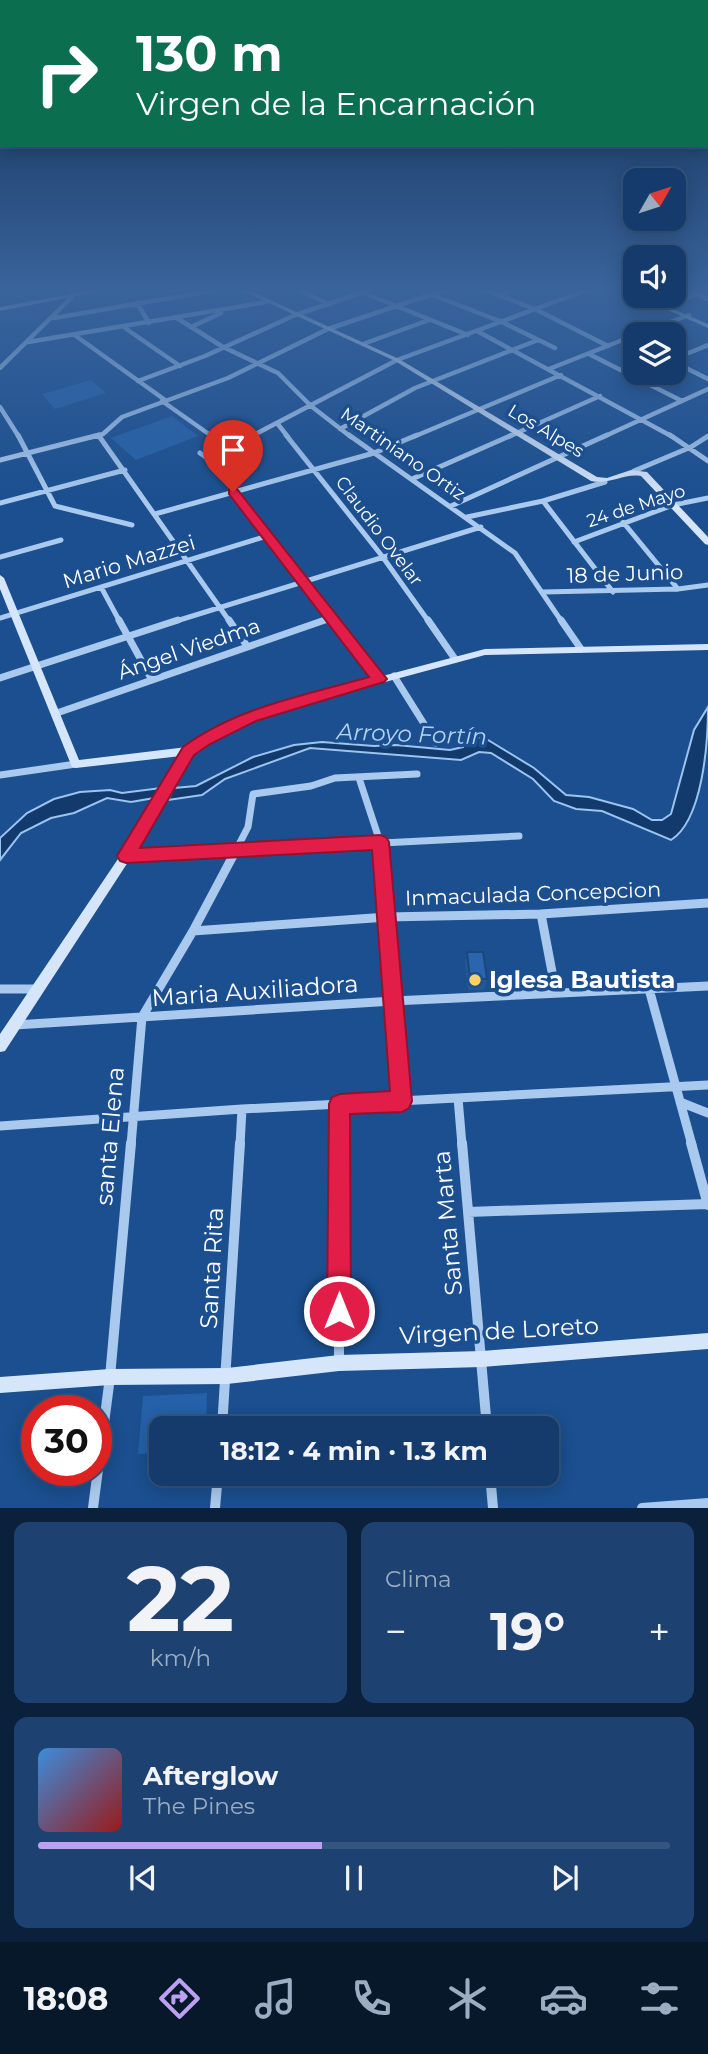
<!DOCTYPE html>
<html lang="es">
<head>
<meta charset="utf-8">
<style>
  :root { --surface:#143b6b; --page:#1d4271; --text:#f1f3f6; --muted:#9dadc1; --line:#33557e; --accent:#bca0f2 }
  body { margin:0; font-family:Montserrat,sans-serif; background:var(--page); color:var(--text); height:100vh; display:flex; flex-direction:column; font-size:26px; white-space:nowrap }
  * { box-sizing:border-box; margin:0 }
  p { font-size:23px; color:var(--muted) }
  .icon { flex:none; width:38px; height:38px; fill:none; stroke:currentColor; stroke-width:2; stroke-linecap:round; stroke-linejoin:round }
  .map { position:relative; height:1508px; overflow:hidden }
  .drawer { display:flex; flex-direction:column; gap:14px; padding:14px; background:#0b203b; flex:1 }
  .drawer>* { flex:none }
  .top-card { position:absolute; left:0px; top:0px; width:709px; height:147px; box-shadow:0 4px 18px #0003,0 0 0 2px var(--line); background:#0b6e4f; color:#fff; overflow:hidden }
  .needle { width:46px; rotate:51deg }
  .fabs { position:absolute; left:623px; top:168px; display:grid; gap:14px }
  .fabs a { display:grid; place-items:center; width:63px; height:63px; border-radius:14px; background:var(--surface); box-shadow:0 4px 18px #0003,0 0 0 2px var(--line); font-size:35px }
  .speed { position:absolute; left:21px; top:1395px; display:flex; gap:14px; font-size:35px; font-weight:700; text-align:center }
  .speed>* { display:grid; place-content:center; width:91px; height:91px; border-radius:50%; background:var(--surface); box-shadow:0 4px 18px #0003,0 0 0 2px var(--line); line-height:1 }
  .speed .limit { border:10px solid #d22; background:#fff; color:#111 }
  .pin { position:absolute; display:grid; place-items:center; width:60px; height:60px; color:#fff; margin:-72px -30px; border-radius:50% 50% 50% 0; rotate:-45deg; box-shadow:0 0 7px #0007 }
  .pin .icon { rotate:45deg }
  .me { position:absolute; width:77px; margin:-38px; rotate:0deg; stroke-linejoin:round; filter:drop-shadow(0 0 5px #0008) }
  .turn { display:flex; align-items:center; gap:24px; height:147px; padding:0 21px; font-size:32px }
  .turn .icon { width:91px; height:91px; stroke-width:2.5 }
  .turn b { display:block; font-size:49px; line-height:60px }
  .big { font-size:52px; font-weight:700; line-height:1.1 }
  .drawer .card { flex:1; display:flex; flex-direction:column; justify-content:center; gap:10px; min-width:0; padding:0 24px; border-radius:14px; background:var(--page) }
  .drawer .dial { align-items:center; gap:0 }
  .dial b { font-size:91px; line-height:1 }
  .song { display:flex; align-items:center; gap:21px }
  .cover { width:84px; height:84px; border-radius:10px; background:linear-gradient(135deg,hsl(210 70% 55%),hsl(0 70% 35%)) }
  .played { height:7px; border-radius:4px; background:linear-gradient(90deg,var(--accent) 45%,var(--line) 45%) }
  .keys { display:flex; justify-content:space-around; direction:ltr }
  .heat { display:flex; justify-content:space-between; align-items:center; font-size:38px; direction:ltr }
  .drawer .tiles { flex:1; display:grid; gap:14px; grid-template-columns:1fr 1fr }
  .card:last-child { grid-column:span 2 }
  .trip { position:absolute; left:149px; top:1416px; width:410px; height:70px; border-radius:14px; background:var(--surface); box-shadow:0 4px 18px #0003,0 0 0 2px var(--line); font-weight:700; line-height:70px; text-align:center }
  .dock { display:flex; height:112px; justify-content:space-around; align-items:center; background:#08182b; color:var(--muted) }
  .dock .icon { width:49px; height:49px }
  .dock .on { color:var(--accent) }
  .dock b { font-size:32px; color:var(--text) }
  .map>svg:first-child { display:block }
</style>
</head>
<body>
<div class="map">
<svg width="708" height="1508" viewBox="0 0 708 1508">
  <rect width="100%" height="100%" fill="#1b4f8f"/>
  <path fill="#2461a8" d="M91 380 106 393 55 409 42 394Z
    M172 416 198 436 136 460 111 438Z
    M207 1393 206 1428H161V1453L138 1454 143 1396Z"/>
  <path fill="#123a6d" stroke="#9cc4f0" stroke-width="2" d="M708 707C708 742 703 820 671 840L602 811 576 809 554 801 533 779 491 753 479 752 461 760 310 748 225 779 202 795 168 800 174 788 196 786 253 757 294 745 322 742 374 746 396 745 450 750 463 747 470 739 483 737 534 768 566 795 589 797 633 809 652 820H662L671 814 694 730Z
    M161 788 154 798 131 802 107 798 74 813 51 818 21 833 0 860V838L27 813 54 799 80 792 110 790 122 793Z"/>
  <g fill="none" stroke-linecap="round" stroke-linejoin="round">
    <path stroke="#a9c9ee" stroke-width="4.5" d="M295 288 327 303
      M352 288 468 335
      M480 288 535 309 608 346
      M683 288 708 299
      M433 295 502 322 555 348
      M500 296 516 288
      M137 303 149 323
      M665 307 697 294
      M54 318 228 288
      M177 318 223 347 278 373 311 406 351 437
      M191 327 221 313
      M125 328 180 366
      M477 331 673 437
      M638 334 689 315
      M76 336 165 400
      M625 339 635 344
      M28 342 266 302
      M363 344 429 320
      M589 354 682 401
      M674 359 708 345
      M674 362 708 379
      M0 368 74 295
      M549 369 635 335
      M138 381 205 356 295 315 375 288
      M162 401 213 437
      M0 407 19 437
      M277 423 288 437
      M340 429 415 388 538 340
      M92 437 103 434 122 417 228 378 328 329 450 288
      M250 437 397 360 592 288
      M413 437 561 375
      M508 437 600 396
      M603 437 708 389"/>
    <path stroke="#a9c9ee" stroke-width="5" d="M18 435 55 506 132 525
      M210 435 229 448 254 435
      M286 435 382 556 429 622
      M349 435 515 553 562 622
      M670 435 708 461
      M99 436 230 622
      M200 453 210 460 335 622
      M0 460 99 435
      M634 471 691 447 708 436
      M412 479 512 435
      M543 501 613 592
      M0 503 125 470
      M451 506 607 435
      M155 514 374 453 417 435
      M467 517 543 501 605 482
      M623 522 678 589
      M574 542 673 505 708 498
      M0 557 61 540
      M101 587 120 622
      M543 592 678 589 708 585
      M0 618 267 536
      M173 622 481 527
      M320 622 332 618"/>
    <path stroke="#a9c9ee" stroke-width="7" d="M119 620 152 680
      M229 620 247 646
      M334 620 379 679
      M428 620 455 659
      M561 620 581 649
      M394 676 436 743
      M0 678 178 620
      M57 713 325 620
      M0 775 76 764
      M359 778 380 842 381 854
      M164 854 519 836
      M234 854 248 827 253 794 311 786 335 778 417 774"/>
    <path stroke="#a9c9ee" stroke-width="9" d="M381 852 402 1101
      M126 856 199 852
      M541 914 556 993
      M193 931 387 917 541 914 708 903
      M0 989H38
      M649 989 692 1145
      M15 1025 393 1001 708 986
      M458 1098 462 1145
      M680 1102 708 1113
      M339 1104V1145
      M0 1126 242 1109 708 1085
      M131 1145 142 1017 193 931 235 852
      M240 1145 242 1109"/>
    <path stroke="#a9c9ee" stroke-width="10" d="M339 1143V1363
      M462 1143 487 1428
      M691 1143 708 1205
      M468 1212 708 1204
      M222 1428 240 1143
      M490 1474 493 1508
      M93 1508 110 1377 131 1143
      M215 1508 218 1474
      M642 1508 708 1503"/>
    <path fill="#d6e6fa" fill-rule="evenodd" d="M104 288H117L0 311V307Z
      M236 288H244L399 359 597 477 607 478 631 470 647 472 708 537V545L705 544 641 476C623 473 611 485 591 481L395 361Z
      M617 288H625L635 292V296Z
      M636 296H643L708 324V328Z
      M0 575 4 578 79 760 187 747 213 728 246 714 299 698 485 649 708 644V650L485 655 300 705 254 720 221 734 193 754 130 859 5 1051 0 1052V1034L122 853 181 756 76 768 72 767 0 589Z
      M708 1333V1349L482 1367 339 1371 227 1384 110 1385 0 1393V1377L110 1369 227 1368 339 1355 482 1351Z"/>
  </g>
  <path fill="#245895" d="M467 952 487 979 484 990H468L465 964Z"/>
  <path fill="#2a66ad" stroke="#1d4779" stroke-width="2" d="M467 952H483L487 979H470Z"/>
  <linearGradient id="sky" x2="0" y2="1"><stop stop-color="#0f2b4f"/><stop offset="0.58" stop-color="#39639b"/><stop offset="1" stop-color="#39639b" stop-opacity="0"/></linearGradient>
  <rect width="708" height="499" fill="url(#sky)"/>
  <path fill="#e11d48" stroke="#92132f" stroke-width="2" d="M229 489H237L387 679 384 682 256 721 210 744 194 755 140 848 380 835 386 837 389 842 412 1101 409 1108 402 1112 350 1114 351 1311 348 1320 339 1323 330 1320 327 1311 329 1104 332 1097 340 1094 390 1091 372 850 126 863 120 861 117 856 183 747C237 707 306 695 369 677L229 494Z"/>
  <circle fill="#ffd166" stroke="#1b4f8f" stroke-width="2.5" cx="475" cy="980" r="7"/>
  <g text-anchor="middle" stroke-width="7" stroke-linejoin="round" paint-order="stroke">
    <g font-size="18" fill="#fff" stroke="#1b4f8f">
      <text transform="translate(546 431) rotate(31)" y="6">Los Alpes</text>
      <text transform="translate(403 454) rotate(35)" y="6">Martiniano Ortiz</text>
      <text transform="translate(636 506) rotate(-18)" y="6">24 de Mayo</text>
      <text transform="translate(379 531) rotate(53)" y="6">Claudio Ovelar</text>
    </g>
    <g font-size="21" fill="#fff" stroke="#1b4f8f">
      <text transform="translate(129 562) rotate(-17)" y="7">Mario Mazzei</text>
      <text transform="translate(625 574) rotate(-2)" y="7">18 de Junio</text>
      <text transform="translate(189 649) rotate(-19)" y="7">Ángel Viedma</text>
      <text transform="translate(533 894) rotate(-2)" y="7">Inmaculada Concepcion</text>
    </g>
    <g font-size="23" font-style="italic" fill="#b5d3f5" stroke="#1b4f8f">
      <text transform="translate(412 734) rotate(2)" y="8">Arroyo Fortín</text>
    </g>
    <g font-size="24" font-weight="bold" fill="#fff" stroke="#1b4f8f" text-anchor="start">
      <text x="489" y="988">Iglesa Bautista</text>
    </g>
    <g font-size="24" fill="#fff" stroke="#1b4f8f">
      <text transform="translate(255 991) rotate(-4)" y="8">Maria Auxiliadora</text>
      <text transform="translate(110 1136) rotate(-85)" y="8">santa Elena</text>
      <text transform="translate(448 1223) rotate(-95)" y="8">Santa Marta</text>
      <text transform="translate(212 1268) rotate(-87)" y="8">Santa Rita</text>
      <text transform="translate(499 1331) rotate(-3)" y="8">Virgen de Loreto</text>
    </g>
  </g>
</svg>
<div class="fabs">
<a><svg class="needle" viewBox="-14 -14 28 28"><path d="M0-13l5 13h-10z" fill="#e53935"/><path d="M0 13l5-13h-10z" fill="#9dadc1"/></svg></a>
<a><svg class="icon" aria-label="sound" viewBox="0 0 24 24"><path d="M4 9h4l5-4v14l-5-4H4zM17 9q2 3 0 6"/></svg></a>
<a><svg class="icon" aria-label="layers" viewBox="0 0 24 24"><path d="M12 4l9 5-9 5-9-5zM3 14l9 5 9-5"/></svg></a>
</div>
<div class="speed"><div class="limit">30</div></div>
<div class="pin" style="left:233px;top:492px;background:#d93025"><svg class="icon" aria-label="arrive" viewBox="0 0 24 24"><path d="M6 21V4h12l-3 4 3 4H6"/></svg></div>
<svg class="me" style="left:339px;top:1311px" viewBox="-20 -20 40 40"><circle r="17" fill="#e11d48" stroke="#fff" stroke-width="3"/><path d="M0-11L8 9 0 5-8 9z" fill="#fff"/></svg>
<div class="trip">18:12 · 4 min · 1.3 km</div>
<div class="top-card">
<div class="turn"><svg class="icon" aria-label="right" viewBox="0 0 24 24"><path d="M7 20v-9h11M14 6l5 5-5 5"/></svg><div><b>130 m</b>Virgen de la Encarnación</div></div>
</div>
</div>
<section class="drawer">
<div class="tiles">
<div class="card dial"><b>22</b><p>km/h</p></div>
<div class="card"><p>Clima</p>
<div class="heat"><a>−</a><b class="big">19°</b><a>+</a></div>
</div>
<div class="card">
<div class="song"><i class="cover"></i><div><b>Afterglow</b><p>The Pines</p></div></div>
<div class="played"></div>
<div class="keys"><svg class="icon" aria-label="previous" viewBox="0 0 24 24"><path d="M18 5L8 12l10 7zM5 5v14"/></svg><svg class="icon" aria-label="pause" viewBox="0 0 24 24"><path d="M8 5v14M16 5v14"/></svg><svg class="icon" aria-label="next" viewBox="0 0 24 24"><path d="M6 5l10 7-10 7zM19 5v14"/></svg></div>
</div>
</div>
</section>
<nav class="dock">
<b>18:08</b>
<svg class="icon on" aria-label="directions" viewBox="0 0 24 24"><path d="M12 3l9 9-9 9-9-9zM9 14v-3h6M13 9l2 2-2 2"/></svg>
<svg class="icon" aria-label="music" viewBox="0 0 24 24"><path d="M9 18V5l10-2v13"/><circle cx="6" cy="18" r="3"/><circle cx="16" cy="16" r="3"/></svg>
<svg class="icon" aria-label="phone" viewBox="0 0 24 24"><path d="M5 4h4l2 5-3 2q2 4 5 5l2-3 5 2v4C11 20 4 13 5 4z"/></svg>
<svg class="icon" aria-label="climate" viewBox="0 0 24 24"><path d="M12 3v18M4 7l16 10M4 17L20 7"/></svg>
<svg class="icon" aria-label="car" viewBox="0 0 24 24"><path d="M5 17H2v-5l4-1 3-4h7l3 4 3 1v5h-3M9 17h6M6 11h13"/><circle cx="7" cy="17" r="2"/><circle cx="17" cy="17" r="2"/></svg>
<svg class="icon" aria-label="filters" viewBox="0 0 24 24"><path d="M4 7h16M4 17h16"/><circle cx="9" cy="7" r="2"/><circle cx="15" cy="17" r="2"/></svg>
</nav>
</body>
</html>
